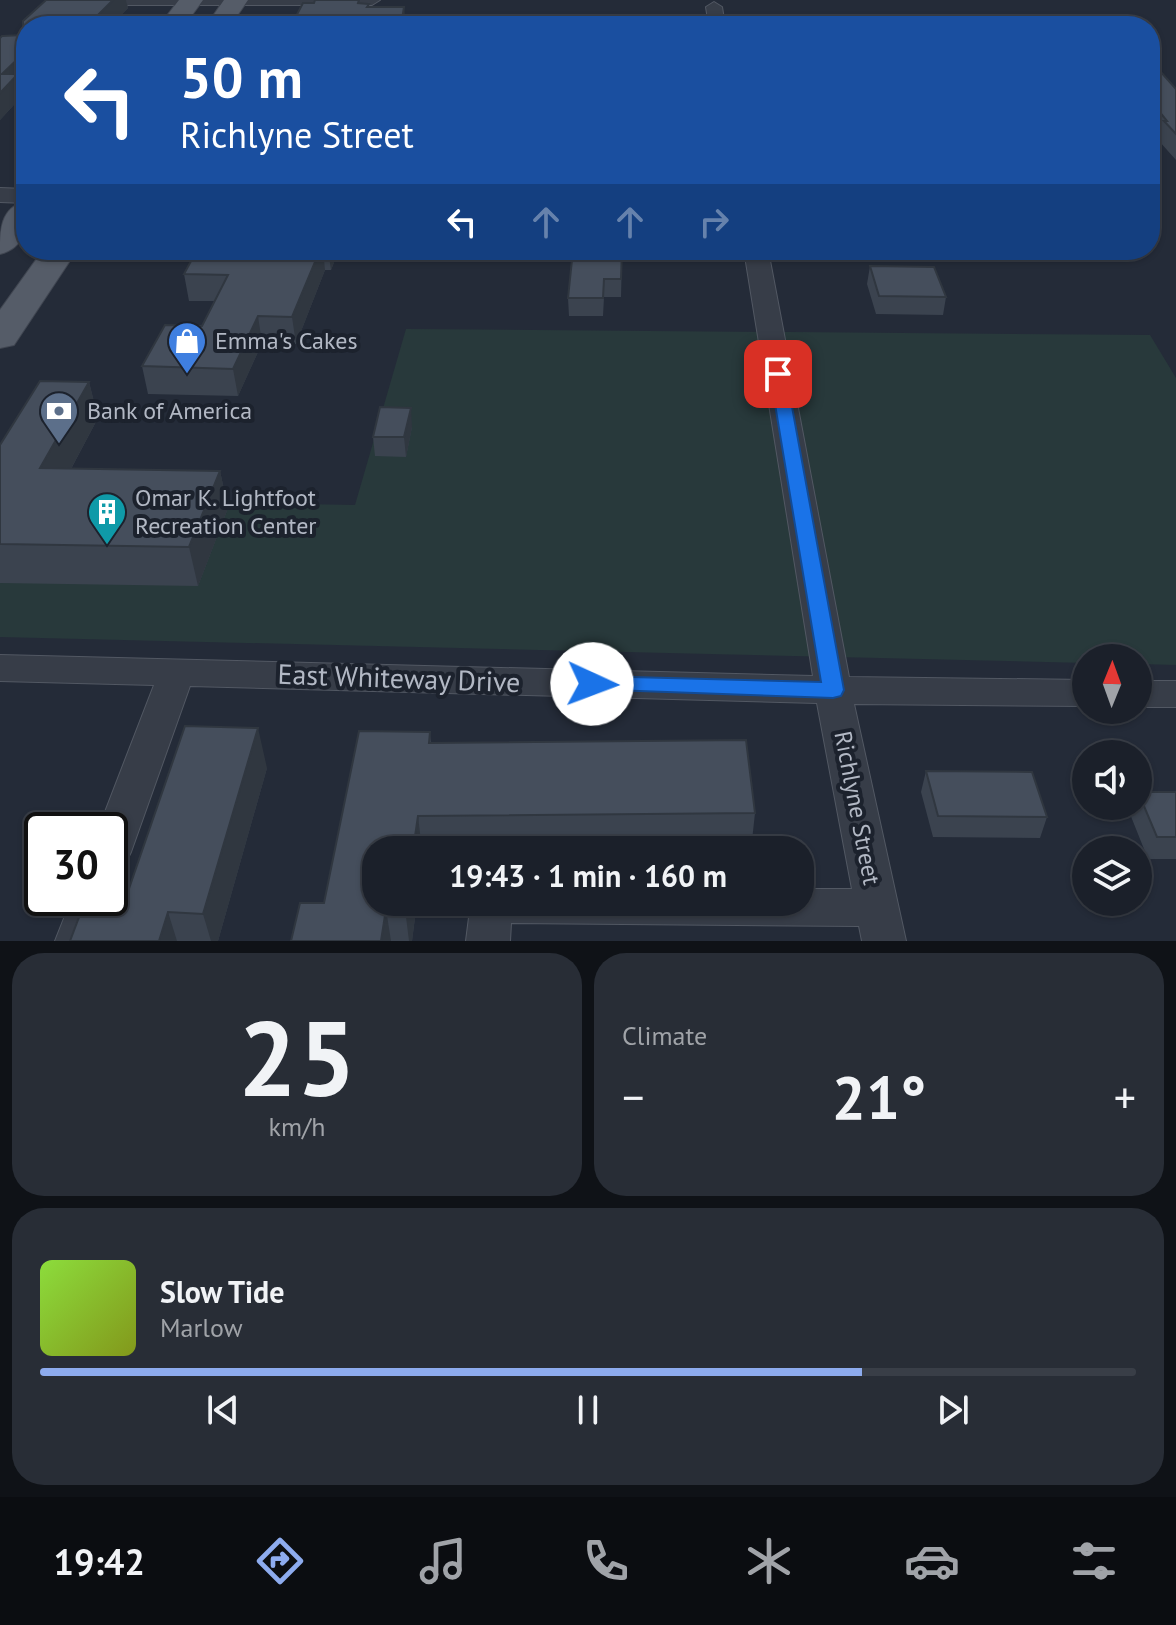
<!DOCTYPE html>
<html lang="en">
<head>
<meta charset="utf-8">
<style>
  :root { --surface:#1b202a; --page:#282d36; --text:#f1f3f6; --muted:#a0a3a8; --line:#393e47; --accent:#8dabee }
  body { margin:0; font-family:"PT Sans",sans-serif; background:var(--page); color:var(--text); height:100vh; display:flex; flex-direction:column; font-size:30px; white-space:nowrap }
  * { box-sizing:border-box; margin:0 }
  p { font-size:26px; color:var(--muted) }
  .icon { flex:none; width:44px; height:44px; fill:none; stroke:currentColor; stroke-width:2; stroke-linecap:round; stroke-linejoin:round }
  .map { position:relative; height:941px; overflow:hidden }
  .sheet { display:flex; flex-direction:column; gap:12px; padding:12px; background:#0f1217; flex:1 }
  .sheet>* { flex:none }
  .guide { position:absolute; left:16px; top:16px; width:1144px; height:244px; border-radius:32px; box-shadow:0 2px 6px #0004,0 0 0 2px var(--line); background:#1a4fa0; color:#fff; overflow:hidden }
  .needle { width:52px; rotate:1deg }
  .controls { position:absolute; left:1072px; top:644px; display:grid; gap:16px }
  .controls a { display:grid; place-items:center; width:80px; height:80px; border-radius:50%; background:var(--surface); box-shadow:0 2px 6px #0004,0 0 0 2px var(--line); font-size:40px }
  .speed { position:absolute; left:24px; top:812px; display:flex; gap:16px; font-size:40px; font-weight:700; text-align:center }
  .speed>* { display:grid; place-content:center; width:104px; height:104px; border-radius:50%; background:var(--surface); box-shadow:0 2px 6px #0004,0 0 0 2px var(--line); line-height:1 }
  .speed .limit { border:4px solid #111; border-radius:12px; background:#fff; color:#111 }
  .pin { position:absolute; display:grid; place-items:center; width:68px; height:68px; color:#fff; margin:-34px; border-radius:16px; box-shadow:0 4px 12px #0006 }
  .me { position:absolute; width:88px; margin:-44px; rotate:92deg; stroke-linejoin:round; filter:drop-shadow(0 0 6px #0008) }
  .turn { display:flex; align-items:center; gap:28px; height:168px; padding:0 32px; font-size:36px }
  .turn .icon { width:104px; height:104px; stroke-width:2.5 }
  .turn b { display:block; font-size:56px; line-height:68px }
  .lanes { display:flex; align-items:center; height:76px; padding:0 32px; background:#0003; justify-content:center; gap:40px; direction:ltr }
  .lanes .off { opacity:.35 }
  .big { font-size:60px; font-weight:800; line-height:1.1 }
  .sheet .tile { flex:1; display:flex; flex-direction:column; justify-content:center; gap:12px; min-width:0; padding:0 28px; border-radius:32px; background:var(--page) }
  .sheet .dial { align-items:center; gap:0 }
  .dial b { font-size:104px; line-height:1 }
  .song { display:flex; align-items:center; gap:24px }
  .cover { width:96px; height:96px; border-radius:12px; background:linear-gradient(135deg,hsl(90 70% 55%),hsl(70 70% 35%)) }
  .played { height:8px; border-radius:4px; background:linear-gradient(90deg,var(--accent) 75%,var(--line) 75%) }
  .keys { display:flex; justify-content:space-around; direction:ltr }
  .heat { display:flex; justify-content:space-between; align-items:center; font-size:44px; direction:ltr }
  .sheet .tiles { flex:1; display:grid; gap:12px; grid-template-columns:1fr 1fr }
  .tile:last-child { grid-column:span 2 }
  .trip { position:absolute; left:362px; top:836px; width:452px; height:80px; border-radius:32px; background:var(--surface); box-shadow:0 2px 6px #0004,0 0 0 2px var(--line); font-weight:800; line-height:80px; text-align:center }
  .dock { display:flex; height:128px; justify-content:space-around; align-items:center; background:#0b0d11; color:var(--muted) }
  .dock .icon { width:56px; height:56px }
  .dock .selected { color:var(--accent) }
  .dock b { font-size:36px; color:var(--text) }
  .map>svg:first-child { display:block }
</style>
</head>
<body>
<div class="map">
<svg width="1176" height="941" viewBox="0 0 1176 941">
  <rect width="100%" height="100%" fill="#242b38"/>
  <path fill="#28393b" d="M406 329 1150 335 1176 378V665L1138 664V658H1086V663L0 637V499L355 505Z"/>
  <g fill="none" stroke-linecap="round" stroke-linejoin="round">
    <g stroke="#525863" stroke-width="2">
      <path id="street" d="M62 0H380L372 5H70Z
        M714 2 722 7 725 26H709L706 7Z
        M0 188 26 189V203L0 202Z
        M744 250H768L849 677 1086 680V706L854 704 906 941H862L859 926 511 923 510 941H466L471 902H800V889H852L817 703 190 686 131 852 125 864 110 869V830H98L154 685 0 681V655L813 676Z
        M1138 681H1176V707H1138Z
        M110 889 114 898 99 941H55L72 898H110Z"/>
    </g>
    <g stroke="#404651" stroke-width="2">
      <path id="primary" d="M179 0H203L184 26H159Z
        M224 0H248L230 26H206Z
        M26 201C26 225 27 247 0 254 0 230 0 208 26 201Z
        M43 250H77L14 345 0 348V310Z"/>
    </g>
    <use href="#street" fill="#373d48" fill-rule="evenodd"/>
    <use href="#primary" fill="#555c68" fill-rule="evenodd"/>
  </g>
  <path fill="#3b434f" d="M46 0H126L128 8 110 26H26V76L20 82 23 95 0 120V38L2 36 23 35V21Z
    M1150 71 1176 89V160L1159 141 1160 138 1150 126Z
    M197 250H339L331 270H325L296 344 262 343 238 396 148 394 142 366 202 326 215 301H189L184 274Z
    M595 250H656V255H622L621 297H604L603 316H569L568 298 596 261Z
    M870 266 946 297 943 315 876 314 867 284Z
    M89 382 98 418 71 469 220 471 228 508 198 586 0 583V445Z
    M412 427 406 457 375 456 373 437Z
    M430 732 431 743 755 813 751 850H376L417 902 412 941H291L324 903Z
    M267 768 218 941H70L123 906Z
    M926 771 1047 817 1040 838 933 837 921 792Z
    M1138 792H1176V859H1148L1130 814 1133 806H1138Z"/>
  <path fill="#303740" d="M113 0H126L128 8 110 26H96L94 19Z
    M404 7 406 26H401Z
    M59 18 61 26H51Z
    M26 51V76L20 82 23 95 0 120V93L2 74Z
    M320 250H323L325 270 296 344 292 317Z
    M328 250H339L331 270Z
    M258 316 262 343 238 396 233 369Z
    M89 382 98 418 51 506 40 468Z
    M411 408 412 427 406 457 404 437Z
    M220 471 228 508 198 586 189 547Z
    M258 728 267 768 218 941H211L203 914Z
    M418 816 422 850H413Z
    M406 902H417L412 941H409L405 909Z
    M386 909 391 941H381Z
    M168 912 177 941H159Z"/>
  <path fill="#454e5c" stroke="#303740" stroke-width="2" d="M46 0H113L94 19 59 18 51 26H26V51L2 74H18L0 93V38L2 36 23 35V21Z
    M315 0H359L358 3 369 4 367 7H404L401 26H267L270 22H293L303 3H314Z
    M1150 71H1160L1176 89V134L1164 121H1167L1150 100Z
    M197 250H320L292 317 258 316 233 369 142 366 165 325 202 326 228 275 184 274Z
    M596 250H622L621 279H604L603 298H568L572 260 597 261Z
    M870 266 934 267 946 297 879 296Z
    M40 381 89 382 40 468 220 471 189 547 0 544V445Z
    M380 407 411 408 404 437H373Z
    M185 726 258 728 203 914 168 912 159 941H70L84 904 123 906Z
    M359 731 430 732 429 743 746 740 755 813 418 816 413 850H376V902H406L405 909H386L381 941H291L300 903H324Z
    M926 771 1032 772 1047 817 938 816Z
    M1138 792H1176V837H1157Z"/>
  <path fill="#1a73e8" stroke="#114b97" stroke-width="2" d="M778 369 786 374 844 690 841 696 833 698 584 689 581 684 584 678 592 676 821 682 770 374Z"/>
  <defs>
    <g id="shop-pin" transform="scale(2)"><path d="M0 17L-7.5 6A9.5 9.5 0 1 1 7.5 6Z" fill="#3f7fe0" stroke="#1c222d"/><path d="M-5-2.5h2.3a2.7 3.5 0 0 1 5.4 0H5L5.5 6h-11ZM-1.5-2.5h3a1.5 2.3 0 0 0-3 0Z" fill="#fff"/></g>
    <g id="bank-pin" transform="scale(2)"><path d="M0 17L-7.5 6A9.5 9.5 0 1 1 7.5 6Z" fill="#5c6f8a" stroke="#1c222d"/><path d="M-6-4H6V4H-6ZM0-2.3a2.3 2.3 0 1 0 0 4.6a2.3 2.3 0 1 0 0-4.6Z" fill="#fff"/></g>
    <g id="building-pin" transform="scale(2)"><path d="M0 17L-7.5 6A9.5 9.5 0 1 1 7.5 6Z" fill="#0f9aa8" stroke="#1c222d"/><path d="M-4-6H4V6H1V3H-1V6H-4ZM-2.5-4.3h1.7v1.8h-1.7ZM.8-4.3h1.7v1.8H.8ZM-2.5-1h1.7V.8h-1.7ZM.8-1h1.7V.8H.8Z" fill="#fff"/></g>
  </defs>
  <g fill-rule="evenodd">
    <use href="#shop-pin" x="187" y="341"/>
    <use href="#bank-pin" x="59" y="411"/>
    <use href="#building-pin" x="107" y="512"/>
  </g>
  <g text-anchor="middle" stroke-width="8" stroke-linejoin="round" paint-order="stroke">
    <g font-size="24" fill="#b2b8c4" stroke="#1c222d" text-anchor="start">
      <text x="215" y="349">Emma's Cakes</text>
      <text x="87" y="419">Bank of America</text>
      <text x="135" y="506">Omar K. Lightfoot<tspan x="135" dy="28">Recreation Center</tspan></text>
    </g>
    <g font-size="24" fill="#b2b8c4" stroke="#1c222d">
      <text transform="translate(857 808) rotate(79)" y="8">Richlyne Street</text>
    </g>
    <g font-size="28" fill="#b2b8c4" stroke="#1c222d">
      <text transform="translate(399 678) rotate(2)" y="10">East Whiteway Drive</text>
    </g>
  </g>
</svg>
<div class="controls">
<a><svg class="needle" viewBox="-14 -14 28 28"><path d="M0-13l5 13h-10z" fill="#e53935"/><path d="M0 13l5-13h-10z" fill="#a0a3a8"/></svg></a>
<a><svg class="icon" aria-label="sound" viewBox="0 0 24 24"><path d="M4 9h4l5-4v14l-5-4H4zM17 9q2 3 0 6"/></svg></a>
<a><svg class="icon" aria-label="layers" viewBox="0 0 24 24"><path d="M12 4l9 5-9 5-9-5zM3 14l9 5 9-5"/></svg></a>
</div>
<div class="speed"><div class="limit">30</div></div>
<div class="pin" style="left:778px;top:374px;background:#d93025"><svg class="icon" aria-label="arrive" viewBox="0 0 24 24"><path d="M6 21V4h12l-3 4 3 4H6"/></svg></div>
<svg class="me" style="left:592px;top:684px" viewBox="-20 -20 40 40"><circle r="19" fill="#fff"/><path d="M0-13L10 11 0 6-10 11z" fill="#1a73e8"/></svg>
<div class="trip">19:43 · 1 min · 160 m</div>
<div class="guide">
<div class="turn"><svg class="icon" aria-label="left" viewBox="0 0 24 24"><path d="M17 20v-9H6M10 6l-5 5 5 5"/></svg><div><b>50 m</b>Richlyne Street</div></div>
<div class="lanes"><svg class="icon" aria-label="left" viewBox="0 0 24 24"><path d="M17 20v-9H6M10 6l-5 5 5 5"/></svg><svg class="icon off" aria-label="ahead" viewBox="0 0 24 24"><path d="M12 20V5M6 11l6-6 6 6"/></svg><svg class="icon off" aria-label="ahead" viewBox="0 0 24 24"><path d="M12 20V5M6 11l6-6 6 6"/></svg><svg class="icon off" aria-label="right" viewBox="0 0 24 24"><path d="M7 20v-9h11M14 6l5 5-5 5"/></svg></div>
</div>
</div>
<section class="sheet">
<div class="tiles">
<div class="tile dial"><b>25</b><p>km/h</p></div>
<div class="tile"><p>Climate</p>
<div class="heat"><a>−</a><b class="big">21°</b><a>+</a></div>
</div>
<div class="tile">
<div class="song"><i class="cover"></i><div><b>Slow Tide</b><p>Marlow</p></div></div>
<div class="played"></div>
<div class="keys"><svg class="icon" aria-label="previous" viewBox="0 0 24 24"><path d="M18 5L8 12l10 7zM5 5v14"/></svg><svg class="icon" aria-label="pause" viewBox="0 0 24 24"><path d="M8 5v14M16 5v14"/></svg><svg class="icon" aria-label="next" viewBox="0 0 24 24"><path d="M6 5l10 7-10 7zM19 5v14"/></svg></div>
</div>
</div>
</section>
<nav class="dock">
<b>19:42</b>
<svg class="icon selected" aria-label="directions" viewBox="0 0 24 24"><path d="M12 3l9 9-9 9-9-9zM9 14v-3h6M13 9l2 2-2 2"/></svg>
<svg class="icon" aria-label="music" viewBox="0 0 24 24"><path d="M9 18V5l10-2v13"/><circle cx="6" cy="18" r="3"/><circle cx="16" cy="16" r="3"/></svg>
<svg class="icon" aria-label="phone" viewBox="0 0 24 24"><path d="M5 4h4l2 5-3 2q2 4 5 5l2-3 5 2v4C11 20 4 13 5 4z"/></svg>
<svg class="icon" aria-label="climate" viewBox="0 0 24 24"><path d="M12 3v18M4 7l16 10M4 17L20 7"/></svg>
<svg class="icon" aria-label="car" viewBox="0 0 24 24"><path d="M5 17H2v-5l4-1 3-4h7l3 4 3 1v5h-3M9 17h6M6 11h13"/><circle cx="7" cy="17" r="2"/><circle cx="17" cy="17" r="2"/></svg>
<svg class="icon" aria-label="filters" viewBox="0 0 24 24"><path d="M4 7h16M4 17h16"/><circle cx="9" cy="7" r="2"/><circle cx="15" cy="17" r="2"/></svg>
</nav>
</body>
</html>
